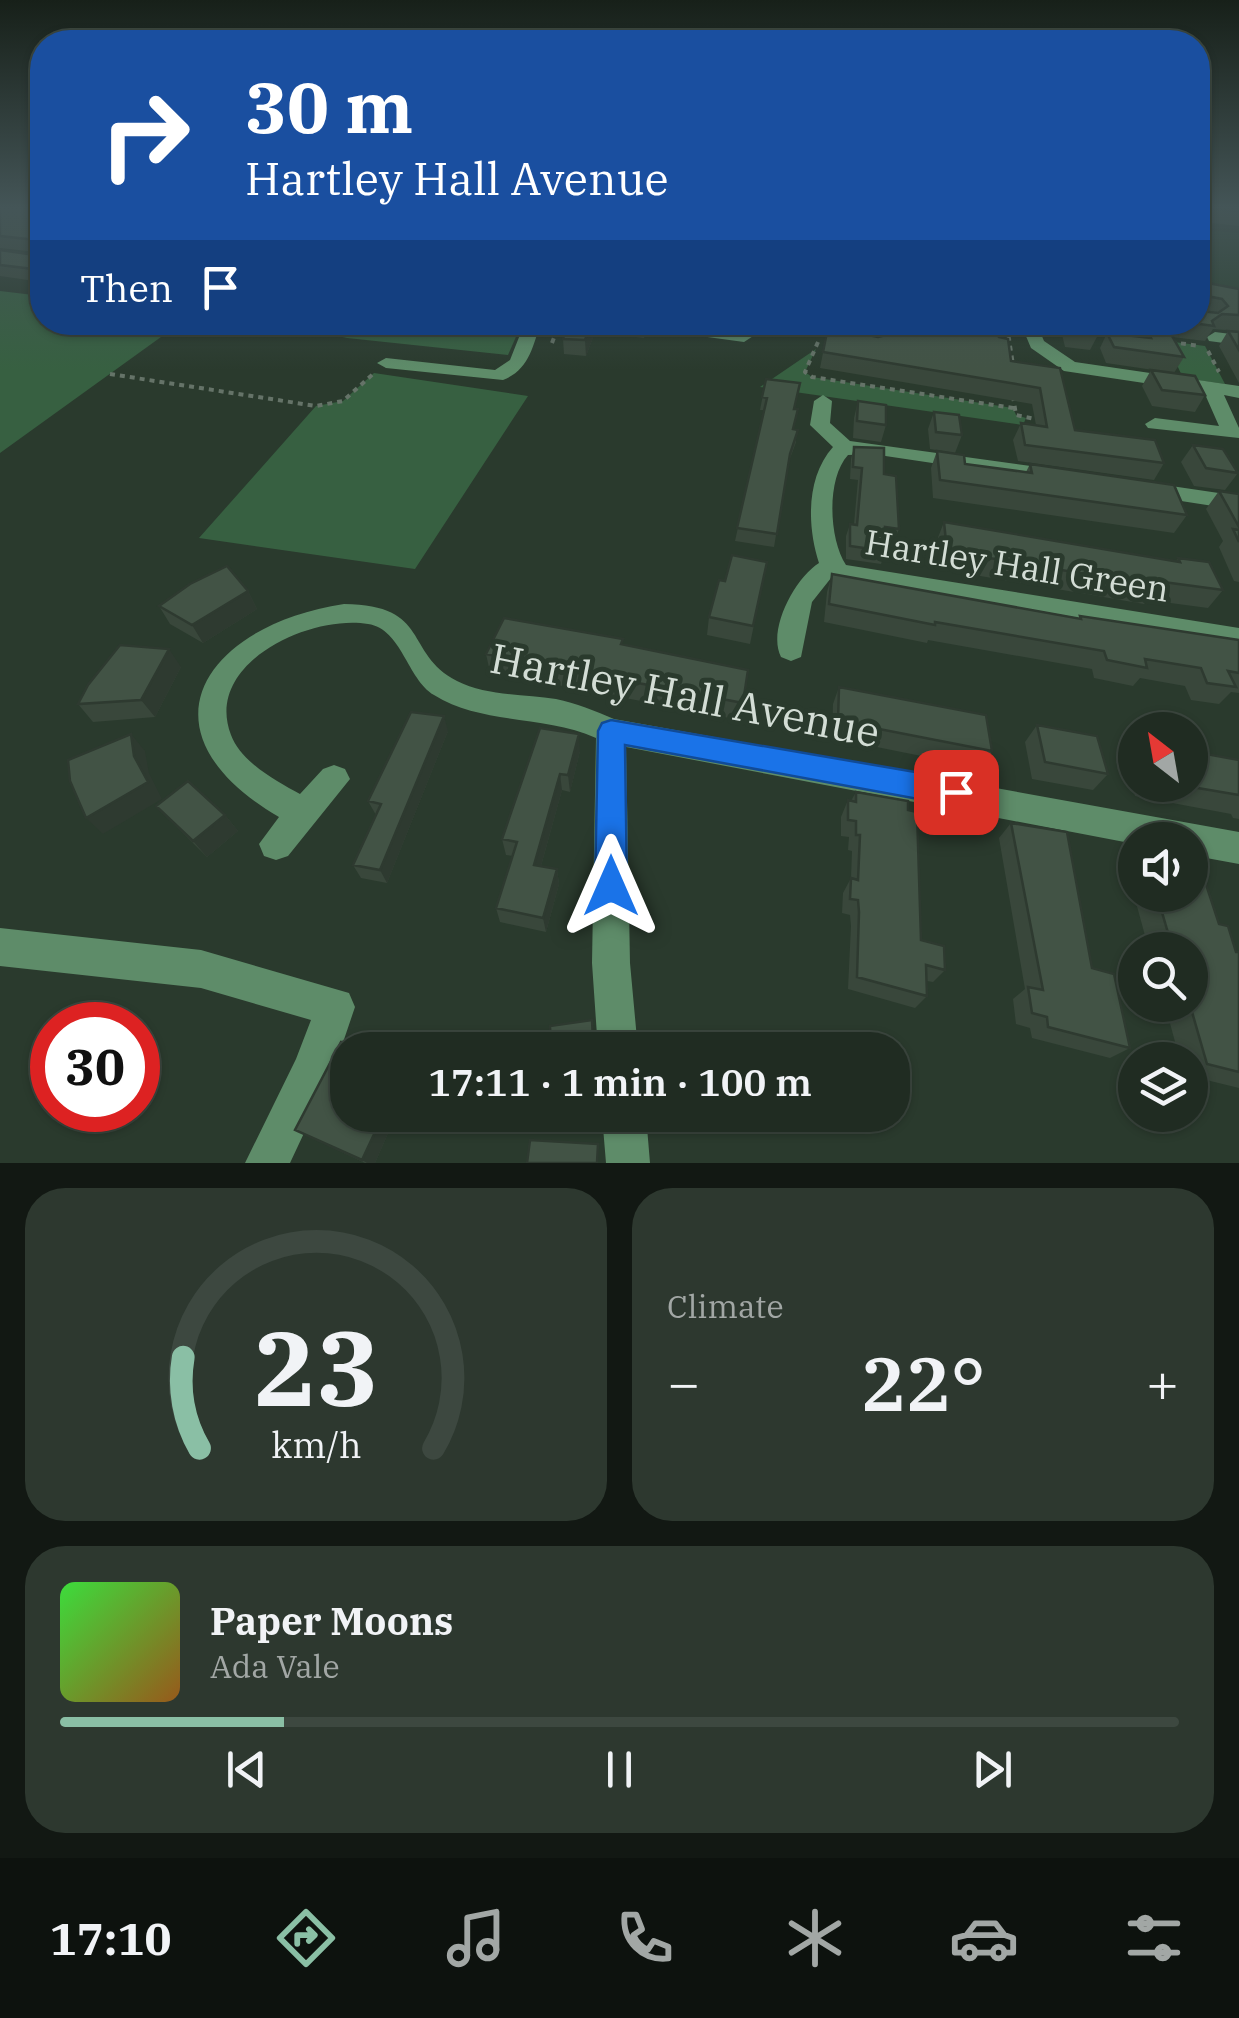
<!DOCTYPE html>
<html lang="en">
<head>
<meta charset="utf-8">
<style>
  :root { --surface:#202c22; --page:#2d382f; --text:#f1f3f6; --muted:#a2a7a5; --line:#3d4840; --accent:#8abfa5 }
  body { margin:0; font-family:"IBM Plex Serif",serif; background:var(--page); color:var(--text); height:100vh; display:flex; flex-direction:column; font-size:38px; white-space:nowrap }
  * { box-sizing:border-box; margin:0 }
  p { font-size:32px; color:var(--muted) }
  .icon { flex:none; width:55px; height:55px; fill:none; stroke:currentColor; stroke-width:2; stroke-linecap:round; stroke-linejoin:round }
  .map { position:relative; height:1163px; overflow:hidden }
  .drawer { display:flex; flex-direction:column; gap:25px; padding:25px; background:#121813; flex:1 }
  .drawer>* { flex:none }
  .banner { position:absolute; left:30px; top:30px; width:1180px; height:305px; border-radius:40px; box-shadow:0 2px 8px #0004,0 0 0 2px var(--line); background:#1a4fa0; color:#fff; overflow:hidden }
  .needle { width:65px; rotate:329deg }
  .controls { position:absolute; left:1118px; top:712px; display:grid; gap:20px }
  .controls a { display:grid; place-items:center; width:90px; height:90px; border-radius:50%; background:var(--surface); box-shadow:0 2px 8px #0004,0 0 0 2px var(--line); font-size:50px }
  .speed { position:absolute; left:30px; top:1002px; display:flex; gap:20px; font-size:50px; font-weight:700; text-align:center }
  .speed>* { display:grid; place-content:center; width:130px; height:130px; border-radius:50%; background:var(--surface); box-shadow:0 2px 8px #0004,0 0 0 2px var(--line); line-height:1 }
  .speed .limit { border:15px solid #d22; background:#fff; color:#111 }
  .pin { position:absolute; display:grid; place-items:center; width:85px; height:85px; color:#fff; margin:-42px; border-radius:20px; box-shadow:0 5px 15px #0006 }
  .me { position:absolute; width:110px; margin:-55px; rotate:0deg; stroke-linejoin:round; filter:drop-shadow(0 0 8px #0008) }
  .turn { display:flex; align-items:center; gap:35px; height:210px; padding:0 50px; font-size:45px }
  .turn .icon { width:130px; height:130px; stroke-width:2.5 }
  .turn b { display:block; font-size:70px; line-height:85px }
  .then { display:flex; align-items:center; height:95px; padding:0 50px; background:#0003; gap:20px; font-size:38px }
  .big { font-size:75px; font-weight:600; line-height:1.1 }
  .drawer .card { flex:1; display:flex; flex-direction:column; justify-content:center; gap:15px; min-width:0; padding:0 35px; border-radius:40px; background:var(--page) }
  .drawer .dial { align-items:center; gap:0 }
  .dial svg { height:260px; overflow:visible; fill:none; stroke:var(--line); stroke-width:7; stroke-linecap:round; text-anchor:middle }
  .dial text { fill:var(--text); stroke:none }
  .song { display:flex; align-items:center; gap:30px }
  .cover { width:120px; height:120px; border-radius:15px; background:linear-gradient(135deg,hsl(120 70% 55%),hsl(30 70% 35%)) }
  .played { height:10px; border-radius:5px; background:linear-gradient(90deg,var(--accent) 20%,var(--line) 20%) }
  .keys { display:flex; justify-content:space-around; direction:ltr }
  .heat { display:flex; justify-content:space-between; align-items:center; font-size:55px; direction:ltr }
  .drawer .tiles { flex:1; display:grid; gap:25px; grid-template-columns:1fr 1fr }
  .card:last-child { grid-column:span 2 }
  .trip { position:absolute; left:330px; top:1032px; width:580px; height:100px; border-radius:40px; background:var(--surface); box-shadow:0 2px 8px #0004,0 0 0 2px var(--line); font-weight:600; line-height:100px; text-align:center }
  .tab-bar { display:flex; height:160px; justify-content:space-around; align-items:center; background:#0d120e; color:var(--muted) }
  .tab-bar .icon { width:70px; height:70px }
  .tab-bar .active { color:var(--accent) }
  .tab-bar b { font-size:45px; color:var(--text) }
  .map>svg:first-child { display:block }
</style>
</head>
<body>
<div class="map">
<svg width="1239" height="1163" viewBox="0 0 1239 1163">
  <rect width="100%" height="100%" fill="#2a3a2d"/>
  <path fill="#2b4230" d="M1198 229 1239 233V291L1198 286Z"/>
  <path fill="#376041" d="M0 291 42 296V322L159 323 161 337 0 453Z
    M313 322H522V323L508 355 347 338 303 328Z
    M1166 341 1205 346 1225 384 1183 378Z
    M816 349 805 372 812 377 1013 408 1016 415 1026 418 1023 425 760 387Z
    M374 373 528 396 415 569 199 538 316 406 343 401Z"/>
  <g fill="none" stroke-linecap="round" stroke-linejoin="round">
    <path stroke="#657368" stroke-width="4" stroke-dasharray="5 5" stroke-linecap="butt" d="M1007 326 1013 365
      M818 342 805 372 812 377 1013 408
      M1171 342 1200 346
      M552 343 560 322
      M1208 351 1219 372
      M110 374 316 406 343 401 373 374
      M1013 396 1016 415 1040 420"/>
    <path fill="#5e8c69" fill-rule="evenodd" d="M525 322H541C533 346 529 370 503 380L386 368 377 363 386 358 495 370 510 360Z
      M755 322H775L744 342 678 333 670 328 678 323 741 332Z
      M798 322H825L865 341 857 346Z
      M1020 322H1036L1044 341 1075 362 1239 386V398L1224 395 1239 428V438L1148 428 1145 424 1155 418 1219 426 1204 392 1064 371 1031 348Z
      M1215 332 1239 335V345L1209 341 1207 337Z
      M823 395 832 401 830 423 850 441 1060 470 1071 476 1060 482 872 454 848 455C826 479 829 539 846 565L1239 628V648L831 578 812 602 801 657 791 661 781 657C767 630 795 578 819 563 807 526 806 477 833 447L810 425 814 401Z
      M1144 482 1239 496V510L1136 494 1133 489Z
      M344 604C432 605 403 653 457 681 486 696 524 694 556 699 576 703 595 711 614 719L1239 832V864L1190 855V840H1135V844L626 747 630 963 638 1050H598L592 963 596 738C545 715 482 725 434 695 407 679 402 629 368 624 311 614 203 663 231 735 241 762 276 781 300 794L323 769 334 765 345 769 350 779 288 856 276 860 264 856 259 844 279 817C132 731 205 625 344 604Z
      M0 928 201 950 349 993 355 1007 334 1069 290 1163H245L296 1059 311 1020 201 988 0 966Z
      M602 1115H646L650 1163H606Z"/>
  </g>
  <path fill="#39473b" d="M0 207H42V282L0 276V250L35 255 36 252 0 248Z
    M1198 207H1239V226L1202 222 1198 217Z
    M1198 281 1239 289V331L1213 329 1205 341 1172 337 1184 357 1174 373 1106 363 1100 348 1107 333 1134 336 1128 322H1198Z
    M568 322H652L644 338 595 332 586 356 564 354 563 339Z
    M873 322H999V337L1011 361 1060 368 1075 430 1164 463 1154 480 1018 461 1013 440 1021 423 1036 425 1032 404 820 368 828 327 878 337 884 336 872 334Z
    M1059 322H1093L1098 335 1090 350 1065 347Z
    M1228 331 1239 332V383L1219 346Z
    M1151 370 1205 395 1195 412 1152 406 1142 386Z
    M766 379 794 409V429L796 442 788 464 774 547 735 541 764 410H760Z
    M858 401 886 425 881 442 853 438 854 418Z
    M934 412 962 435 955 453 930 449 928 429Z
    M1193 445 1238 473 1225 490 1194 486 1181 462Z
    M854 447 884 474 899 529 894 542 885 540V551L881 564 846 559V536L850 524H854L858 480 850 479 851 459Z
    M937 451 965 464 1026 472 1030 464 1187 515 1174 533 933 498 931 468Z
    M1219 491 1239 494V582L1234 581 1219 547 1223 541 1206 509Z
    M944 522 1176 561 1178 558 1223 590 1208 608 1148 600 1144 604 940 569 937 540Z
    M767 562 750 644 707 635 709 617 725 581Z
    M832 574 1079 618 1080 616 1239 640V693L1231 692 1219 704 1191 700 1185 686 1140 678 1133 686 1094 678 1092 669 928 640 927 643 824 622 827 592Z
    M248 591 257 609 203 643 170 624 159 606Z
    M623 644 743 703 740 720 490 672 486 654Z
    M181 667 155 717 93 722 78 704Z
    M839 687 992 751 981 768 832 738 833 704Z
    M1037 725 1108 774 1093 790 1032 779 1025 742Z
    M448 731 387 883 361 878 353 865 376 815 368 801Z
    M1135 746V785H1190L1239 760V819L1233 818 1231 814 1135 796 1124 758Z
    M580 751 570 792 562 790 541 866 557 869 559 884 546 932 500 922 496 908 513 856 506 855 502 839Z
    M856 792 921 940 945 970 933 982 927 981V996L915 1008 848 989 851 926 850 915 842 913 843 893 851 878 852 851 848 850 849 837 841 836V817L848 800 851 801Z
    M156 806 225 815 238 831 207 857Z
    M1011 823 1092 968 1130 1048 1110 1058 1032 1038 1030 1028 1016 1024 1013 999 1025 989 999 838Z
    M1135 849V895H1190L1219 924 1236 952H1239V1088L1190 1076V1060H1180L1165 1005H1190V950H1149L1124 859Z
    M396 1115 375 1163H365L295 1130Z"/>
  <path fill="#2e3a30" d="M592 322H594L595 332 586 356 585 340Z
    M652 322 644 338 645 323Z
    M248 591 257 609 203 643 192 625Z
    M169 649 181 667 155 717 141 700Z
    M444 716 448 731 387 883 380 870Z
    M131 734 145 751 149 773 162 799 103 834 86 818 134 756Z
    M579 734 580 751 570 792 568 775Z
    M560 774 562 790 537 880 534 865Z
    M225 815 238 831 207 857 193 841Z
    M557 869 559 884 546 932 543 918Z
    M383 1115H396L375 1163H367L362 1160Z"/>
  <path fill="#425345" stroke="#2e3a30" stroke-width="2.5" fill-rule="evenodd" d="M0 207H42V270L0 265V250L35 255 39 244 36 240 0 236Z
    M1207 207H1239V211L1209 209Z
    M1198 281 1239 289V315L1222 314 1212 321 1214 326 1185 322H1198ZM1207 296 1222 299 1228 306 1218 313 1201 311 1198 307Z
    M568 322H592L585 340 563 339Z
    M894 322H999V337L1008 339 1011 361 1060 368 1075 430 1155 440 1164 463 1025 445 1021 423 1047 427 1040 388 823 352 828 327 878 337 903 331Z
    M1069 322H1093L1098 335 1072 332Z
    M1143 322H1164L1184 357 1114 347 1107 333 1151 338Z
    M1228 331 1239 332V350Z
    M1151 370 1195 376 1205 395 1162 390Z
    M766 379 800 383 794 409H798L793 429 798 430 790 454 777 534 737 528 767 398 762 397Z
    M858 401 886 405V425L857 421Z
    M934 412 959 415 962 435 936 432Z
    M1193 445 1223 449 1238 473 1206 468Z
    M854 447 884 448V474L896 476 899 529 885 527V551L850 546V524L857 525 862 468 853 467Z
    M937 451 964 455 965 464 1032 473 1030 464 1174 485 1187 515 940 480Z
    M1219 491 1239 494V527Z
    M944 522 1180 562 1178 558 1209 562 1223 590 1156 581 1158 586 947 551Z
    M1233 529 1239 530V542Z
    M732 555 767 562 753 626 709 617 719 580 725 581Z
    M227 566 248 591 192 625 159 606 190 584Z
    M832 574 1081 619 1080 616 1239 640V673L1228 671 1236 687 1207 683 1201 668 1145 659 1147 668 1107 660 1104 651 935 622V625L829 604Z
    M504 618 623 639 621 644 748 670 743 703 486 654Z
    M120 645 169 649 141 700 78 704 88 685Z
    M839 687 986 715 992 751 838 721Z
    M411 712 444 716 380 870 353 865 381 804 368 801Z
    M1037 725 1097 736 1108 774 1045 762Z
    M540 728 579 734 568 775 560 774 534 865 557 869 543 918 496 908 517 842 502 839Z
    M131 734 134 756 148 782 86 818 70 781 68 760Z
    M1190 751 1239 760V795L1180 785H1190Z
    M188 781 225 815 193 841 156 806Z
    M856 792 908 801V810L917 812 921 940 944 946 945 970 926 965 927 996 857 977 859 912 858 900 850 899 851 878 858 880 860 835H856V821L848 820V800L856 802Z
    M1011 823 1067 832 1092 968 1114 974 1130 1048 1048 1027 1047 1017 1032 1013 1028 987 1043 990Z
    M1190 853 1196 854 1219 924 1228 926 1236 952H1239V1072L1207 1064 1190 1005V950H1173L1157 895H1190Z
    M592 1020 593 1039 601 1043V1050H551L550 1026Z
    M341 1042 359 1050H348V1115H383L362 1160 295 1130Z
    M530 1140 598 1144 597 1163H527Z"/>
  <linearGradient id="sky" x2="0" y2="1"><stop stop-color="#172019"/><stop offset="0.56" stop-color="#445557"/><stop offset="1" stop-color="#445557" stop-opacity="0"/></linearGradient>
  <rect width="1239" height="370" fill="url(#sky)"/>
  <path fill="#1a73e8" stroke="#114b97" stroke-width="2.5" d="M611 720 956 779 967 783 971 792 967 802 956 806 625 745 627 886 622 897 611 902 599 897 595 886 598 731 602 723Z"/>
  <g text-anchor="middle" stroke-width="10" stroke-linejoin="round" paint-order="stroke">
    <g font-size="35" fill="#d3ddd5" stroke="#2a3a2d">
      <text transform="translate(1017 566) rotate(9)" y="12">Hartley Hall Green</text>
    </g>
    <g font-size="42" fill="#d3ddd5" stroke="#2a3a2d">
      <text transform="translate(685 695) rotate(11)" y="15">Hartley Hall Avenue</text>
    </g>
  </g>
</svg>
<div class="controls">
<a><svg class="needle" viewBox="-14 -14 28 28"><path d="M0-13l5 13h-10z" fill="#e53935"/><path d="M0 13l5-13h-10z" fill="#a2a7a5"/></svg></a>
<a><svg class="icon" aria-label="sound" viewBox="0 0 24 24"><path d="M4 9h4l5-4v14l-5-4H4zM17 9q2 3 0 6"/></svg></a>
<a><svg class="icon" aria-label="search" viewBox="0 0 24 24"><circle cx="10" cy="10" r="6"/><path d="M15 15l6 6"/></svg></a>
<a><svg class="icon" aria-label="layers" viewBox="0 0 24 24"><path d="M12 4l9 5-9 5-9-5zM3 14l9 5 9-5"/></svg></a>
</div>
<div class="speed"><div class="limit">30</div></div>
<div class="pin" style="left:956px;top:792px;background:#d93025"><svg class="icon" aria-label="arrive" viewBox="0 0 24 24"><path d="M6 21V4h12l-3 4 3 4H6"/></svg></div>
<svg class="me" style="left:611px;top:886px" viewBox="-20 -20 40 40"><path d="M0-17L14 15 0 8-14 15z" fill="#1a73e8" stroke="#fff" stroke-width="4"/></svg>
<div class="trip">17:11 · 1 min · 100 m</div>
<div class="banner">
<div class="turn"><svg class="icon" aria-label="right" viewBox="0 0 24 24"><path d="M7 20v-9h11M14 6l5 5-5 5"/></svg><div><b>30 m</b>Hartley Hall Avenue</div></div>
<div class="then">Then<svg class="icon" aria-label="arrive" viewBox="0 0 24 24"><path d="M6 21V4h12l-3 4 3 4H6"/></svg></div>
</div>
</div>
<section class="drawer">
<div class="tiles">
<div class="card dial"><svg viewBox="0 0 100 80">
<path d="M14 69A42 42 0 1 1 86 69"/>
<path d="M14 69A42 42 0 0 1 9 41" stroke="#8abfa5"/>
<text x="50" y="56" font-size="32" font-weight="700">23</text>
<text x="50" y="72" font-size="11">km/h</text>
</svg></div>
<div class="card"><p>Climate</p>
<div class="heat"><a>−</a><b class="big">22°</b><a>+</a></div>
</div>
<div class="card">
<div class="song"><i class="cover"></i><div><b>Paper Moons</b><p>Ada Vale</p></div></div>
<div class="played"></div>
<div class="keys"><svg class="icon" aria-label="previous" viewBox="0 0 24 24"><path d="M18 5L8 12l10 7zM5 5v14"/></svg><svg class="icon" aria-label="pause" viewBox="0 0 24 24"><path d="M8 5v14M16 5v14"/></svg><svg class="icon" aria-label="next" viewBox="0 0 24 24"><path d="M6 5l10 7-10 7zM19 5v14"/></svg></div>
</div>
</div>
</section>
<nav class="tab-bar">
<b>17:10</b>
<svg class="icon active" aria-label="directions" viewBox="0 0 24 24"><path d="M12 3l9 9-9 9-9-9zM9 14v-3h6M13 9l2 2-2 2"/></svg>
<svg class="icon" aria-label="music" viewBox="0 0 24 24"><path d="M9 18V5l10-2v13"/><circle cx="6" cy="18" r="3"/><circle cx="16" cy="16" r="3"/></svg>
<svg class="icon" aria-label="phone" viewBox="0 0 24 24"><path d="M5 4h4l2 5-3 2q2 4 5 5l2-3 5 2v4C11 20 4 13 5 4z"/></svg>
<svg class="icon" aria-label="climate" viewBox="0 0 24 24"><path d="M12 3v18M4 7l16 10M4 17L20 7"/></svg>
<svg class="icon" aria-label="car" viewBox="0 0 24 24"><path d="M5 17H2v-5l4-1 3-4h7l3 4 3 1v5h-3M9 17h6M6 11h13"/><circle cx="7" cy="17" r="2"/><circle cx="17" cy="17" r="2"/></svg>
<svg class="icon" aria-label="filters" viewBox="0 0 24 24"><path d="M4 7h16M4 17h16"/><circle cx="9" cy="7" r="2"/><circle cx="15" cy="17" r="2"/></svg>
</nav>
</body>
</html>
